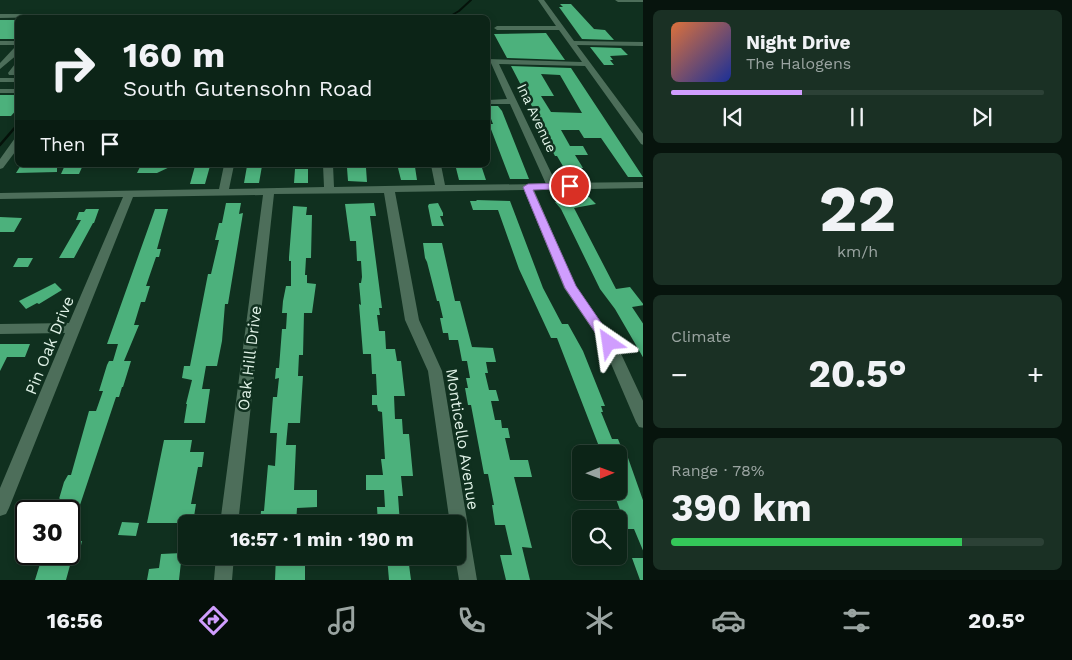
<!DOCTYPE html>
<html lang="en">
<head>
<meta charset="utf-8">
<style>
  :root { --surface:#0c2417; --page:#1a3024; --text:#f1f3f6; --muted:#9aa4a1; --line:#2c4136; --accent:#d09dfe }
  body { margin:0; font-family:"Work Sans",sans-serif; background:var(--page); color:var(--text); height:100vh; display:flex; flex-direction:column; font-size:19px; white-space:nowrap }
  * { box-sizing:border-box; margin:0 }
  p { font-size:16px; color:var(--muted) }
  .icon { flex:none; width:28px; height:28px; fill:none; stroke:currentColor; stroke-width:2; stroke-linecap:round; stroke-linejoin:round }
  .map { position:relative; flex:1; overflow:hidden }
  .sheet { display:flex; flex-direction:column; gap:10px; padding:10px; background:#07140d; width:429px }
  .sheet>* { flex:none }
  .top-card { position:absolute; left:15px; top:15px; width:475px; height:152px; border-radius:8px; box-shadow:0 2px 8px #0003,0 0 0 1px var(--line); background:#0c2417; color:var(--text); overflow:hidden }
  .needle { width:32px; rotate:89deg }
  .tools { position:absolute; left:572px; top:445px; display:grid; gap:10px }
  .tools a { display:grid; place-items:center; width:55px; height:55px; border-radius:8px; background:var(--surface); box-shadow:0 2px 8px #0003,0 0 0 1px var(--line); font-size:25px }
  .speed { position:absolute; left:15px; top:500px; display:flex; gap:10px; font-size:25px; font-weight:700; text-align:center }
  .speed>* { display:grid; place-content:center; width:65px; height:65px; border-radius:50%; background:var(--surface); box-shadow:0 2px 8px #0003,0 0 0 1px var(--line); line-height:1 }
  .speed .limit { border:2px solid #111; border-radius:8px; background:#fff; color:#111 }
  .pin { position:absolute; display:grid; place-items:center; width:42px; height:42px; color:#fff; margin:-21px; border:2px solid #fff; border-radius:50%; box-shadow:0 1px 5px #0007 }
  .me { position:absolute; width:55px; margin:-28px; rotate:328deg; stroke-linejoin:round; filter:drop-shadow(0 0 4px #0008) }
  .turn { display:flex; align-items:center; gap:18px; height:105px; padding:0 25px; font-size:22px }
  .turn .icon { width:65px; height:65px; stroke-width:2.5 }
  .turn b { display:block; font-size:35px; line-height:42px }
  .then { display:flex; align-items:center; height:48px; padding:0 25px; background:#0003; gap:10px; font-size:19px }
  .big { font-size:38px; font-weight:700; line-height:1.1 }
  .sheet .card { flex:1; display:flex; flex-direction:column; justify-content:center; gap:8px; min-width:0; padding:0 18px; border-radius:8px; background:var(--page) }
  .sheet .dial { align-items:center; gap:0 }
  .dial b { font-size:65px; line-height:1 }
  .song { display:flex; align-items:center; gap:15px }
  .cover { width:60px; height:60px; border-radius:8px; background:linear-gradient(135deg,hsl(20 70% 55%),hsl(230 70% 35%)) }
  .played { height:5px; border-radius:2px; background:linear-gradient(90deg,var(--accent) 35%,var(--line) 35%) }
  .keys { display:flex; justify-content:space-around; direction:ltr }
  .heat { display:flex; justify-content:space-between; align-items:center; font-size:28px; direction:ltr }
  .charge { height:8px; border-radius:4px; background:linear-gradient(90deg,#34c759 78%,var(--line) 0) }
  .trip { position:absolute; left:178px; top:515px; width:288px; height:50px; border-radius:8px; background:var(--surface); box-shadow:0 2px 8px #0003,0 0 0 1px var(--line); font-weight:700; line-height:50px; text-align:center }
  .tabs { display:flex; height:80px; justify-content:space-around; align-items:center; background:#050e09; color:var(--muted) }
  .tabs .icon { width:35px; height:35px }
  .tabs .current { color:var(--accent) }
  .tabs b { font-size:22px; color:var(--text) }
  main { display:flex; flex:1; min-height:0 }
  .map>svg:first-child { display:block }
</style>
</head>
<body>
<main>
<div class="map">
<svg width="644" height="580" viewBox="0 0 644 580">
  <rect width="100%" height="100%" fill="#10301f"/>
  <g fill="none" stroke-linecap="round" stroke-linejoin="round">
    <path stroke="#05120a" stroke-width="2" d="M447 18 459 11 471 0"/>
    <path stroke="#05120a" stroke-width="2.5" d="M0 145 18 124"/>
  </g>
  <path fill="#4cb17c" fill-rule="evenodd" d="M560 4H571L594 29 605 30 614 40 582 39 559 7H563Z
    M0 20H18V39H0Z
    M546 33 565 60 507 58 494 34Z
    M590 47 621 48 628 55 610 56 613 60H610L614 65H604Z
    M511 66 571 68 643 177H628L601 138H584L579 130H561L570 146H583L588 155H575L583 168H578L583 178H570L557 156H555L546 139H549ZM541 74 560 75 582 113 551 112 541 96H554Z
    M0 95H18V108L11 116H0Z
    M488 106H498L502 111 529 179H510L489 124H493L488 111Z
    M21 165H57V172L16 173Z
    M65 165H83L79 174H61Z
    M141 165H174L157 173H137Z
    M195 166H210L205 184H190Z
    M247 166H262L259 183H244Z
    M415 167 417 180H401L398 168Z
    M347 168H366L367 182 348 181Z
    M456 168H482L486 180H459Z
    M295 169H308V183H294Z
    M589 197 596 204 574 208 616 289 630 287 644 305 632 307 644 325V359L615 309 600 289 561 209 555 202Z
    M476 200 510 201 543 288 562 324H568L583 351 605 406H601L603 412H601L612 439H618L622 449H600L557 338H551L519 269 498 210H473L470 201H477Z
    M226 203H241L239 214 243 213 228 304H225L222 341 217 366H206L202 389H210L205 423H184L187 404H186L192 380 182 378 184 366H190L208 274H211L219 240H215L219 223H222Z
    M374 203 376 216H370L382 308H379L380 315H377L379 331H385L386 349H395L397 361H401L405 396H394L395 419H402L403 434H409L413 476H401L403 496H398L400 524H378L377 507H385L384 490H366V475H383L381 459H385L382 412 378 411 377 405H372V395H377L376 374H372L371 354H363L359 304 361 305 359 283H361L362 277 361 261H357L356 241H350L345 204Z
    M438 203 443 213V216H440L444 226H432L428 206 429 204Z
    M293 206 307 207 306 215H312L311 258H306L305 275H307V283L316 284 312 313H304L303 355H299L298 376H303L300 423H288L286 445H296L294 490H317V507L297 508 296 524H260L261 511H264L268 465 275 466 277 433H270L273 397H277L279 378 275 379 276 368H279L282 329H286L287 313H282L283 301 286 286H291V261H289V257Z
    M86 209H99L94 223H93L74 258H59L81 220H76L79 212H84Z
    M155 209H168L157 249H161L159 257H156L146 286H150L145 302H141L134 325H139L124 361H131L123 387H122L119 397H116L76 517H69V511H56L60 498 59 499 64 482 68 475H71L89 411H96L103 391H99L107 365 109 361H113L118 344H107Z
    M0 217 22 218 14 232H0Z
    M423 243H442L455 301H460L472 347 493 348 496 362H486L488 373H485L489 390H496L499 401H491L495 420H501L502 428H508L510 438H505L510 460H528L532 477H514L532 548 522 547 530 580H506L500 555H512L505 525H495L492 505H494L488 474H484L471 405H468L465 388H468L466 378H470L467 361H462L458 340H449L448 333H443L440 318H443L439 301H437L427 262 425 258Z
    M18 258H33L28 267H13Z
    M55 283 62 290 39 304 37 303 26 309 19 301Z
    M0 344H30L25 357H7L0 371Z
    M164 440H192L190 452H204L202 467H198L191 504H196L193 523H147Z
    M619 455H627L644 503V553L634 529H627L616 499H622L619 489Z
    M122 522 139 523 136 536 118 535Z
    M69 541H82L78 558H72L66 580H35L43 554H69Z
    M182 553 179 580H147L149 569 159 568 161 554Z
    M276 556 305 557V580H275Z
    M387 557H408L411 580H389Z
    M632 558H644V580H640Z"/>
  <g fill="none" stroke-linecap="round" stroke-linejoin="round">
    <path fill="#4d6e5a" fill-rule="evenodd" d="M538 0H544L574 41 644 42V46L577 45 644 135V145L641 144 585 66 499 64 556 183 644 182V188L534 190 576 287 616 343 644 403V428L639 427 636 422 603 345 564 288 524 190 395 192 419 320 442 371 477 580H459L455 556 456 524H450L428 371 405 320 384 193 274 194 238 524H220L263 195 133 197 9 508 6 514 0 516V488L65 333 0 334V324L69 323 123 197 0 199V193L219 189 224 165H234L229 189 324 187 323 165H333L334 187 435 185 431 165H441L445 185 546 184 510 104H488V100L507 99 491 63H488V59L582 62 559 30H497L494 28 497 26H556Z
      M615 0H644V2H618Z
      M0 14H100L103 16 0 18Z
      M0 41H18V45H0Z
      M15 47H18V54L0 69V63Z
      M15 64H18V71L15 75H9L8 73Z
      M0 78H18V82H0Z
      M0 89H18V93H0Z
      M18 137V148L3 168 0 169V159L15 138Z
      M216 556H234L232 580H214Z"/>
  </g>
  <path fill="#d09dfe" stroke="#8766a5" d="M570 183 575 186 574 188 533 190 576 286 615 343 613 347H605L565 288 523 187 528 184Z"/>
  <g text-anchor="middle" stroke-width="5" stroke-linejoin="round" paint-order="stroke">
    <g font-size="14" fill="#dff1e6" stroke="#10301f">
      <text transform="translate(537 118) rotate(65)" y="5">Ina Avenue</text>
    </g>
    <g font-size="16" fill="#dff1e6" stroke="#10301f">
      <text transform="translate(49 345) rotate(-68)" y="6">Pin Oak Drive</text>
      <text transform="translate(249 358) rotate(-83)" y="6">Oak Hill Drive</text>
      <text transform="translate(463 439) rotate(81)" y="6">Monticello Avenue</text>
    </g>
  </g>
</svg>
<div class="tools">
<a><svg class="needle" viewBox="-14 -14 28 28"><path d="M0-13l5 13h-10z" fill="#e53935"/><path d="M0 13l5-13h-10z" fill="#9aa4a1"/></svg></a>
<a><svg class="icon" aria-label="search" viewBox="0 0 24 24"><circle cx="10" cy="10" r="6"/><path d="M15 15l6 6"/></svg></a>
</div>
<div class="speed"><div class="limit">30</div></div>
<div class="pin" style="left:570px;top:186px;background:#d93025"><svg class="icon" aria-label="arrive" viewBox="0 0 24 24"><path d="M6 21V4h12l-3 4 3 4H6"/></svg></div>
<svg class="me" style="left:609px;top:343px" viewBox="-20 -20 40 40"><path d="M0-17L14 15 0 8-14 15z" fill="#d09dfe" stroke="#fff" stroke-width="4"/></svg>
<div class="trip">16:57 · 1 min · 190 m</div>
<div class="top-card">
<div class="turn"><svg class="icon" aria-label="right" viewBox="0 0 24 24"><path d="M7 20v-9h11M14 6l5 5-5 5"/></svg><div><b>160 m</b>South Gutensohn Road</div></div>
<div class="then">Then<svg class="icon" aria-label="arrive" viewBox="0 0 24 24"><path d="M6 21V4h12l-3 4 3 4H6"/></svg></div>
</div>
</div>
<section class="sheet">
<div class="card">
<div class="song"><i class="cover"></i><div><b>Night Drive</b><p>The Halogens</p></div></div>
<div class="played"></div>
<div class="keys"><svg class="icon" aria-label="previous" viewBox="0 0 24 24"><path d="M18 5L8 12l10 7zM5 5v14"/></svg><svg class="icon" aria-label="pause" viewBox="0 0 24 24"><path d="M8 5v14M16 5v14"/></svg><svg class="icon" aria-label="next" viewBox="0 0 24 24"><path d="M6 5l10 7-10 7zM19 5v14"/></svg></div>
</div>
<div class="card dial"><b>22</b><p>km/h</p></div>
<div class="card"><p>Climate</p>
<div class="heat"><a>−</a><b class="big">20.5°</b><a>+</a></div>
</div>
<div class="card"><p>Range · 78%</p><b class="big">390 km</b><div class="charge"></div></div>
</section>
</main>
<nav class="tabs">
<b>16:56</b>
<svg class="icon current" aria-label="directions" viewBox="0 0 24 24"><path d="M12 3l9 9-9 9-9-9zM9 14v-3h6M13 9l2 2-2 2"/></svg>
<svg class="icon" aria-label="music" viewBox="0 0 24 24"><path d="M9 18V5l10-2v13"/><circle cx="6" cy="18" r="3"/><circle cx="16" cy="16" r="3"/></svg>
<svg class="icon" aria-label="phone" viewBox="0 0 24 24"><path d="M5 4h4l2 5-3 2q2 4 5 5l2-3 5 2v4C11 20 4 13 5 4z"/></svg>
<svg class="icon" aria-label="climate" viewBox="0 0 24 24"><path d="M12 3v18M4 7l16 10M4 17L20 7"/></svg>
<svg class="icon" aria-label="car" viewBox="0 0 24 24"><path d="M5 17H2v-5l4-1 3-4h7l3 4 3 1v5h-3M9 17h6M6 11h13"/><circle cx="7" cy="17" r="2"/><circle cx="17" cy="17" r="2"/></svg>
<svg class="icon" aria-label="filters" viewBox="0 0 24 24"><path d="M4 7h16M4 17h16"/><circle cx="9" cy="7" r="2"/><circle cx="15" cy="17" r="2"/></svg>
<b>20.5°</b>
</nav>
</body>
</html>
